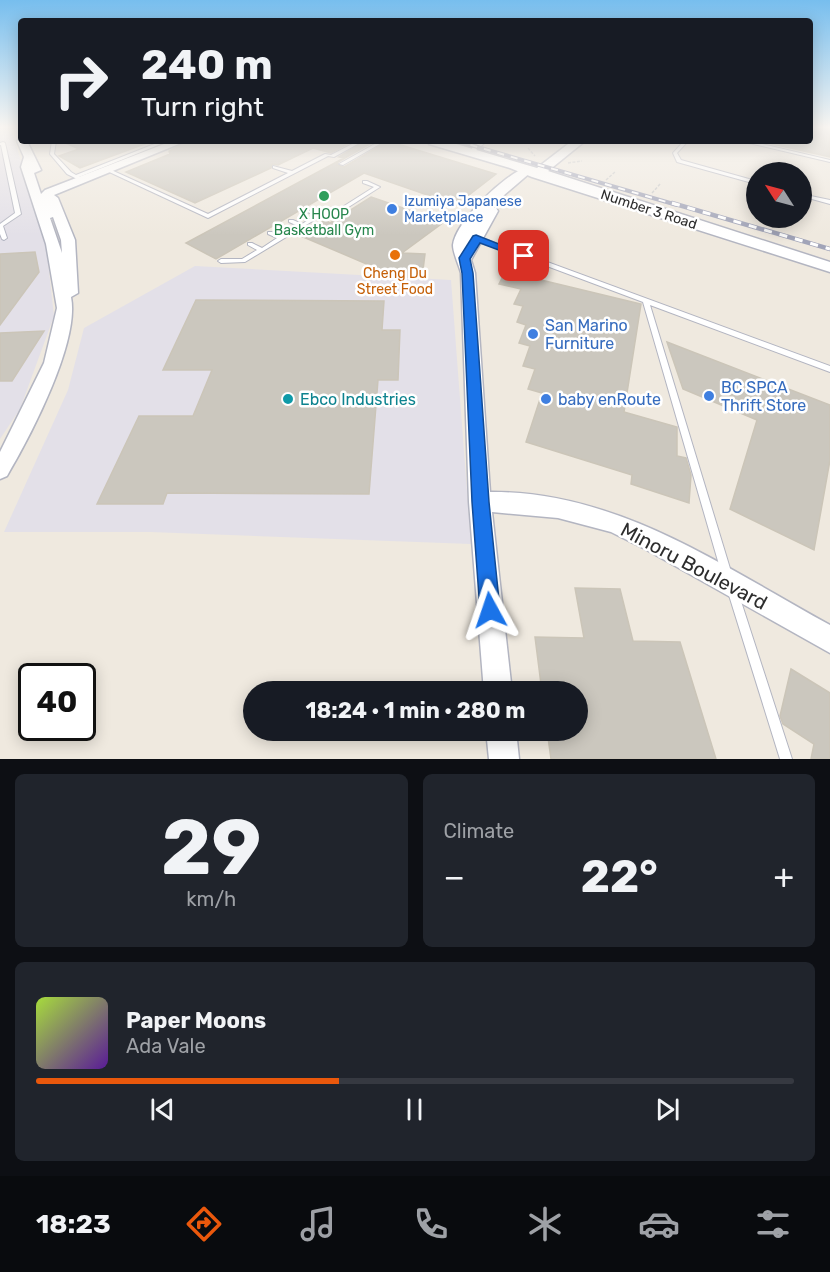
<!DOCTYPE html>
<html lang="en">
<head>
<meta charset="utf-8">
<style>
  :root { --surface:#171b24; --page:#20242c; --text:#f1f3f6; --muted:#9ea1a6; --line:#363941; --accent:#ea580c }
  body { margin:0; font-family:Rubik,sans-serif; background:var(--page); color:var(--text); height:100vh; display:flex; flex-direction:column; font-size:22px; white-space:nowrap }
  * { box-sizing:border-box; margin:0 }
  p { font-size:20px; color:var(--muted) }
  .icon { flex:none; width:33px; height:33px; fill:none; stroke:currentColor; stroke-width:2; stroke-linecap:round; stroke-linejoin:round }
  .map { position:relative; height:759px; overflow:hidden }
  .details { display:flex; flex-direction:column; gap:15px; padding:15px; background:#0d0f14; flex:1 }
  .details>* { flex:none }
  .top-card { position:absolute; left:18px; top:18px; width:795px; height:126px; border-radius:6px; box-shadow:0 3px 15px #0003; background:#171b24; color:var(--text); overflow:hidden }
  .needle { width:39px; rotate:306deg }
  .tools { position:absolute; left:746px; top:162px; display:grid; gap:12px }
  .tools a { display:grid; place-items:center; width:66px; height:66px; border-radius:50%; background:var(--surface); box-shadow:0 3px 15px #0003; font-size:30px }
  .speed { position:absolute; left:18px; top:663px; display:flex; gap:12px; font-size:30px; font-weight:700; text-align:center }
  .speed>* { display:grid; place-content:center; width:78px; height:78px; border-radius:50%; background:var(--surface); box-shadow:0 3px 15px #0003; line-height:1 }
  .speed .limit { border:3px solid #111; border-radius:9px; background:#fff; color:#111 }
  .pin { position:absolute; display:grid; place-items:center; width:51px; height:51px; color:#fff; margin:-26px; border-radius:12px; box-shadow:0 3px 9px #0006 }
  .me { position:absolute; width:66px; margin:-33px; rotate:355deg; stroke-linejoin:round; filter:drop-shadow(0 0 4px #0008) }
  .turn { display:flex; align-items:center; gap:21px; height:126px; padding:0 24px; font-size:27px }
  .turn .icon { width:78px; height:78px; stroke-width:2.5 }
  .turn b { display:block; font-size:42px; line-height:51px }
  .big { font-size:45px; font-weight:700; line-height:1.1 }
  .details .widget { flex:1; display:flex; flex-direction:column; justify-content:center; gap:9px; min-width:0; padding:0 21px; border-radius:9px; background:var(--page) }
  .details .dial { align-items:center; gap:0 }
  .dial b { font-size:78px; line-height:1 }
  .song { display:flex; align-items:center; gap:18px }
  .cover { width:72px; height:72px; border-radius:9px; background:linear-gradient(135deg,hsl(80 70% 55%),hsl(270 70% 35%)) }
  .played { height:6px; border-radius:3px; background:linear-gradient(90deg,var(--accent) 40%,var(--line) 40%) }
  .keys { display:flex; justify-content:space-around; direction:ltr }
  .heat { display:flex; justify-content:space-between; align-items:center; font-size:33px; direction:ltr }
  .details .tiles { flex:1; display:grid; gap:15px; grid-template-columns:1fr 1fr }
  .widget:last-child { grid-column:span 2 }
  .trip { position:absolute; left:243px; top:681px; width:345px; height:60px; border-radius:30px; background:var(--surface); box-shadow:0 3px 15px #0003; font-weight:700; line-height:60px; text-align:center }
  .tab-bar { display:flex; height:96px; justify-content:space-around; align-items:center; background:#090b0e; color:var(--muted) }
  .tab-bar .icon { width:42px; height:42px }
  .tab-bar .on { color:var(--accent) }
  .tab-bar b { font-size:27px; color:var(--text) }
  .map>svg:first-child { display:block }
</style>
</head>
<body>
<div class="map">
<svg width="830" height="759" viewBox="0 0 830 759">
  <rect width="100%" height="100%" fill="#efe9df"/>
  <path fill="#e3e0e8" d="M0 128H11L46 244 54 316 20 409 0 439Z
    M195 266 451 280 471 544 150 532H4L68 390 84 328Z"/>
  <path fill="#cbc7be" stroke="#cbc5b8" stroke-width="1.5" d="M810 128H830V157L772 144V141H810Z
    M61 141H149L150 142 80 168 59 156 79 149Z
    M188 141H353L331 153 313 148 278 165 272 164 271 168 195 203 126 172 170 154 169 151Z
    M365 141H375L338 162 337 165 344 167 388 141 496 174 456 205 364 173 216 259 186 243 344 158 339 157Z
    M371 197 444 222 402 253 425 254 422 278 374 275 376 268 301 236 325 220 330 223Z
    M35 252 39 272 0 325V254Z
    M511 261 541 268 537 279 641 304 624 412 677 427V456L686 458 691 475 689 503 631 484 632 475 526 442 542 393 528 389 535 369 523 366 530 346 519 343 526 325 517 322 523 306 514 304 521 289 499 284Z
    M196 300 384 301 382 330H400L398 380H378L369 494 167 493 163 504H97L139 416H193L212 370H163Z
    M44 331 12 381H0V333Z
    M667 342 830 405V460L814 550 730 509 757 420 683 389Z
    M575 588 620 589 633 641 680 642 716 759H551L547 730H578V692H542L535 637 584 638Z
    M791 669 830 693V759H811L814 744 783 724 780 716Z"/>
  <g fill="none" stroke-linecap="round" stroke-linejoin="round">
    <g stroke="#b3b5c1" stroke-width="2">
      <path id="service" d="M52 141H56L54 154 71 172 76 175 162 141H168L79 177V179H77L67 174 50 154Z
        M358 141H363L334 157 328 156 208 218 105 170 109 169 208 214 288 173 273 168V166L292 171 325 154 331 155Z
        M380 141H385L343 165 339 164Z
        M482 141H487L476 150H472V148Z
        M684 141H688L677 153 681 160 756 181V184L677 162 673 153Z
        M741 141H749L830 160V162Z
        M3 142 5 143 21 214 3 226 7 238 4 240 2 239 0 234V224L15 213 1 145H0V143Z
        M363 181H367L380 187 336 215 321 216 245 262 221 263 218 261 221 259H242L257 250 248 245V243H252L262 248 277 238 268 234V232H272L281 236 298 226 289 222V220H293L302 224 316 215 307 212V210L320 213H333L374 187 363 183Z
        M801 194 830 200V204L801 196Z
        M474 235 830 366V372L650 305 732 575 731 579 727 580 723 579 722 575 643 302 472 238V236Z
        M733 587 737 588 738 592 792 759H780L728 592 729 588Z"/>
    </g>
    <g stroke="#b3b5c1" stroke-width="3">
      <path id="tertiary" d="M21 138V141H27L41 170 34 173 41 194 45 190 172 141H186L54 195 58 198 75 240 78 293 71 297C80 342 30 437 7 476L0 479V452L44 363 57 308 46 244 21 167 24 157 17 141ZM53 217 61 240 62 253 50 218Z
        M527 167 533 170 531 172 489 208H496L498 211 471 260 475 273 490 492C618 491 722 566 830 625V653L645 549 611 532 558 518 492 512 512 692H484L469 502 461 273C459 265 453 253 453 245 456 221 505 174 527 167Z
        M486 730H516L519 759H489Z"/>
    </g>
    <g stroke="#b3b5c1" stroke-width="3">
      <path id="secondary" d="M427 141H446L537 168 572 141H585L548 171 830 262V272L532 177 510 168 429 144Z"/>
    </g>
    <path stroke="#c8c8c8" stroke-width="1.5" stroke-dasharray="3 1.5" stroke-linecap="butt" d="M528 148 535 156
      M568 163 582 161
      M606 180 616 171
      M652 193 661 183"/>
    <use href="#service" fill="#fff" fill-rule="evenodd"/>
    <use href="#tertiary" fill="#fff" fill-rule="evenodd"/>
    <use href="#secondary" fill="#fff" fill-rule="evenodd"/>
    <g stroke="#a1a4b8" stroke-width="4">
      <path id="rail-far1" d="M457 141 677 205"/>
    </g>
    <g stroke="#a1a4b8" stroke-width="4.5">
      <path id="rail" d="M672 203 830 249"/>
    </g>
    <use href="#rail-far1" stroke="#fff" stroke-width="2" stroke-dasharray="7" stroke-linecap="butt"/>
    <use href="#rail" stroke="#fff" stroke-width="3" stroke-dasharray="8" stroke-linecap="butt"/>
  </g>
  <linearGradient id="sky" x2="0" y2="1"><stop stop-color="#77beee"/><stop offset="0.54" stop-color="#f8f5f1"/><stop offset="1" stop-color="#f8f5f1" stop-opacity="0"/></linearGradient>
  <rect width="830" height="235" fill="url(#sky)"/>
  <path fill="#1a73e8" stroke="#114b97" stroke-width="1.5" d="M476 235 529 256 520 258 480 243 470 259 473 273 489 502 500 610 497 616 490 619 483 616 480 610 472 502 462 273 459 258 473 236Z"/>
  <circle fill="#2e9e5b" stroke="#fff" stroke-width="2" cx="324" cy="196" r="6"/>
  <g fill="#3f7fe0" stroke="#fff" stroke-width="2">
    <circle cx="392" cy="209" r="6"/>
    <circle cx="533" cy="334" r="6"/>
    <circle cx="709" cy="396" r="6"/>
    <circle cx="546" cy="399" r="6"/>
  </g>
  <circle fill="#e8710a" stroke="#fff" stroke-width="2" cx="395" cy="255" r="6"/>
  <circle fill="#0f9aa8" stroke="#fff" stroke-width="2" cx="288" cy="399" r="6"/>
  <g text-anchor="middle" stroke-width="5" stroke-linejoin="round" paint-order="stroke">
    <g font-size="14" fill="#366cbe" stroke="#fff" text-anchor="start">
      <text x="404" y="206">Izumiya Japanese<tspan x="404" dy="16">Marketplace</tspan></text>
    </g>
    <g font-size="14" fill="#2d2d2d" stroke="#fff">
      <text transform="translate(649 209) rotate(18)" y="5">Number 3 Road</text>
    </g>
    <g font-size="14" fill="#27864d" stroke="#fff">
      <text x="324" y="219">X HOOP<tspan x="324" dy="16">Basketball Gym</tspan></text>
    </g>
    <g font-size="14" fill="#c56008" stroke="#fff">
      <text x="395" y="278">Cheng Du<tspan x="395" dy="16">Street Food</tspan></text>
    </g>
    <g font-size="16" fill="#366cbe" stroke="#fff" text-anchor="start">
      <text x="545" y="331">San Marino<tspan x="545" dy="18">Furniture</tspan></text>
      <text x="721" y="393">BC SPCA<tspan x="721" dy="18">Thrift Store</tspan></text>
      <text x="558" y="405">baby enRoute</text>
    </g>
    <g font-size="16" fill="#0d838f" stroke="#fff" text-anchor="start">
      <text x="300" y="405">Ebco Industries</text>
    </g>
    <g font-size="20" fill="#2d2d2d" stroke="#fff">
      <text transform="translate(694 566) rotate(28)" y="7">Minoru Boulevard</text>
    </g>
  </g>
</svg>
<div class="tools">
<a><svg class="needle" viewBox="-14 -14 28 28"><path d="M0-13l5 13h-10z" fill="#e53935"/><path d="M0 13l5-13h-10z" fill="#9ea1a6"/></svg></a>
</div>
<div class="speed"><div class="limit">40</div></div>
<div class="pin" style="left:524px;top:256px;background:#d93025"><svg class="icon" aria-label="arrive" viewBox="0 0 24 24"><path d="M6 21V4h12l-3 4 3 4H6"/></svg></div>
<svg class="me" style="left:490px;top:610px" viewBox="-20 -20 40 40"><path d="M0-17L14 15 0 8-14 15z" fill="#1a73e8" stroke="#fff" stroke-width="4"/></svg>
<div class="trip">18:24 · 1 min · 280 m</div>
<div class="top-card">
<div class="turn"><svg class="icon" aria-label="right" viewBox="0 0 24 24"><path d="M7 20v-9h11M14 6l5 5-5 5"/></svg><div><b>240 m</b>Turn right</div></div>
</div>
</div>
<section class="details">
<div class="tiles">
<div class="widget dial"><b>29</b><p>km/h</p></div>
<div class="widget"><p>Climate</p>
<div class="heat"><a>−</a><b class="big">22°</b><a>+</a></div>
</div>
<div class="widget">
<div class="song"><i class="cover"></i><div><b>Paper Moons</b><p>Ada Vale</p></div></div>
<div class="played"></div>
<div class="keys"><svg class="icon" aria-label="previous" viewBox="0 0 24 24"><path d="M18 5L8 12l10 7zM5 5v14"/></svg><svg class="icon" aria-label="pause" viewBox="0 0 24 24"><path d="M8 5v14M16 5v14"/></svg><svg class="icon" aria-label="next" viewBox="0 0 24 24"><path d="M6 5l10 7-10 7zM19 5v14"/></svg></div>
</div>
</div>
</section>
<nav class="tab-bar">
<b>18:23</b>
<svg class="icon on" aria-label="directions" viewBox="0 0 24 24"><path d="M12 3l9 9-9 9-9-9zM9 14v-3h6M13 9l2 2-2 2"/></svg>
<svg class="icon" aria-label="music" viewBox="0 0 24 24"><path d="M9 18V5l10-2v13"/><circle cx="6" cy="18" r="3"/><circle cx="16" cy="16" r="3"/></svg>
<svg class="icon" aria-label="phone" viewBox="0 0 24 24"><path d="M5 4h4l2 5-3 2q2 4 5 5l2-3 5 2v4C11 20 4 13 5 4z"/></svg>
<svg class="icon" aria-label="climate" viewBox="0 0 24 24"><path d="M12 3v18M4 7l16 10M4 17L20 7"/></svg>
<svg class="icon" aria-label="car" viewBox="0 0 24 24"><path d="M5 17H2v-5l4-1 3-4h7l3 4 3 1v5h-3M9 17h6M6 11h13"/><circle cx="7" cy="17" r="2"/><circle cx="17" cy="17" r="2"/></svg>
<svg class="icon" aria-label="filters" viewBox="0 0 24 24"><path d="M4 7h16M4 17h16"/><circle cx="9" cy="7" r="2"/><circle cx="15" cy="17" r="2"/></svg>
</nav>
</body>
</html>
